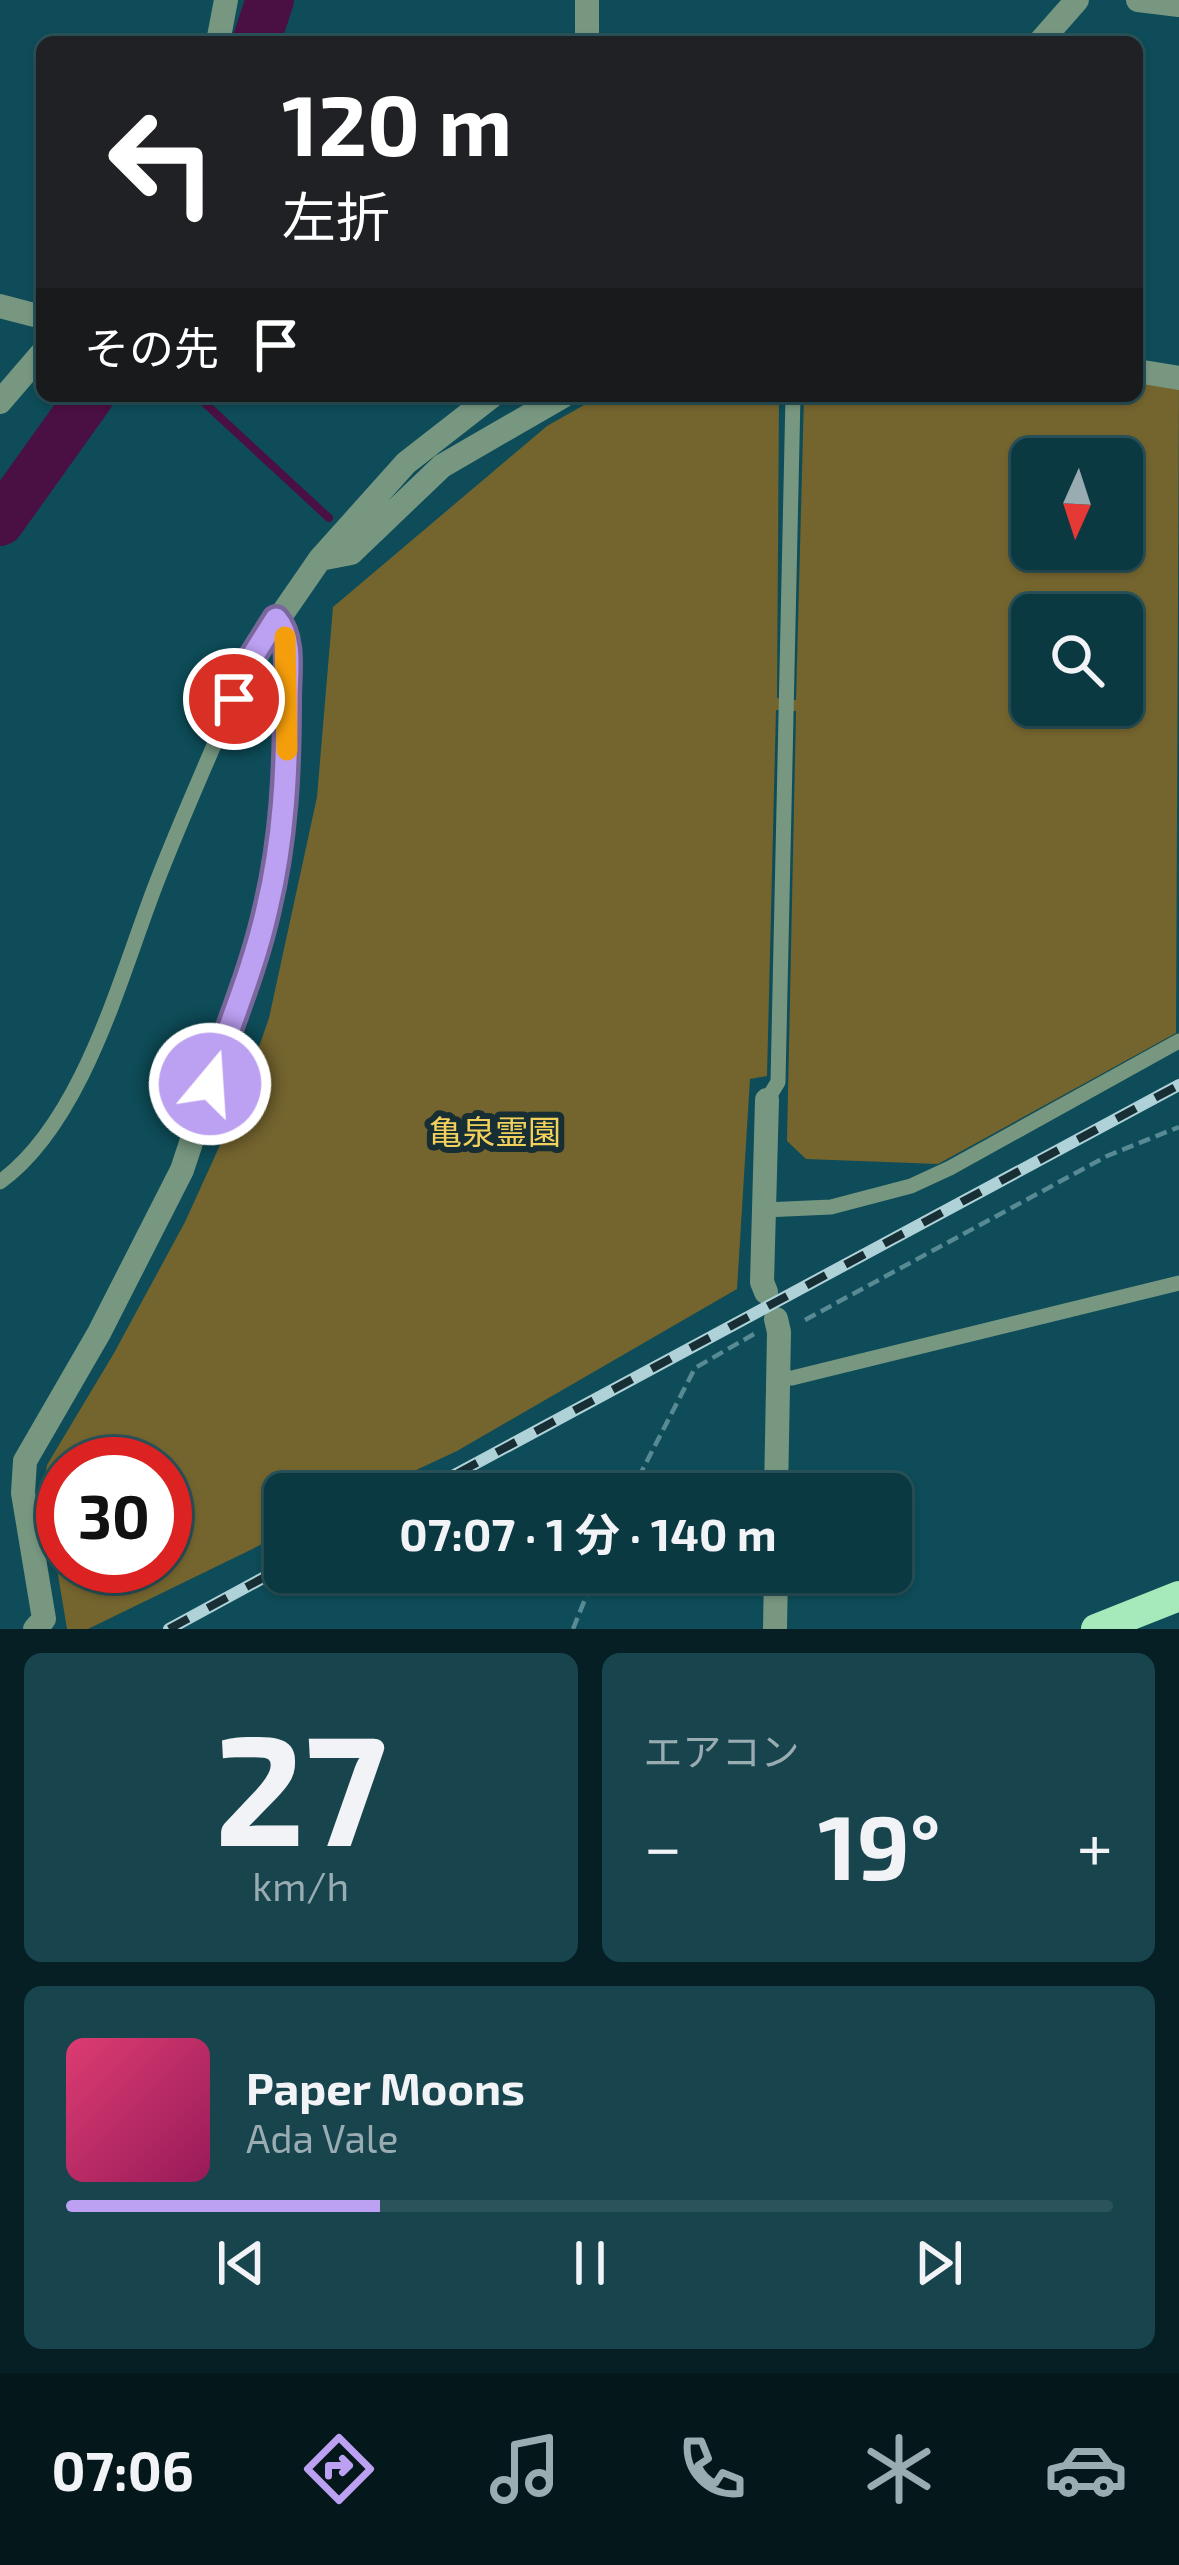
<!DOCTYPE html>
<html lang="ja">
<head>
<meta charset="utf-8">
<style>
  :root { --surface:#0a3942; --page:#18444d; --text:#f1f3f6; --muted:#99acb2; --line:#2a535b; --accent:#bca0f2 }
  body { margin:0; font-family:"Exo 2","Noto Sans JP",sans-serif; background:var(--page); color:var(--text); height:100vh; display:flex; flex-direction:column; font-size:45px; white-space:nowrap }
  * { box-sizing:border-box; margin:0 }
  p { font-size:39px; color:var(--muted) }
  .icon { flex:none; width:66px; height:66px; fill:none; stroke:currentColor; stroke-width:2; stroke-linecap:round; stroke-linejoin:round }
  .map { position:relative; height:1629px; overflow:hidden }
  .drawer { display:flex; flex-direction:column; gap:24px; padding:24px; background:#061f24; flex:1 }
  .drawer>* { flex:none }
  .guide { position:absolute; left:36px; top:36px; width:1107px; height:366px; border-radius:18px; box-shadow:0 3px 9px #0004,0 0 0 3px var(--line); background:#202124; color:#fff; overflow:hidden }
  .needle { width:78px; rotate:183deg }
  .controls { position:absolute; left:1011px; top:438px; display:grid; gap:24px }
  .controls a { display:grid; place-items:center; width:132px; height:132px; border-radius:18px; background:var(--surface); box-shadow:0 3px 9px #0004,0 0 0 3px var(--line); font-size:60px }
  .speed { position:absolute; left:36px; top:1437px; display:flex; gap:24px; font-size:60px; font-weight:700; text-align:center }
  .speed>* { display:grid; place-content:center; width:156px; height:156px; border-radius:50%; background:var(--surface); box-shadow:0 3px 9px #0004,0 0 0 3px var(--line); line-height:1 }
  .speed .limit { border:18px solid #d22; background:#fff; color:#111 }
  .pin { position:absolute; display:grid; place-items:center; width:102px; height:102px; color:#fff; margin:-51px; border:6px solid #fff; border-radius:50%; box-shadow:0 3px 12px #0007 }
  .me { position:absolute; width:132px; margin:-66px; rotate:18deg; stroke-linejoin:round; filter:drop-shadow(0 0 9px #0008) }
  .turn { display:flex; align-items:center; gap:42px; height:252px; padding:0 48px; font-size:54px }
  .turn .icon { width:156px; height:156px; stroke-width:2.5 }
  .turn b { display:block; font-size:84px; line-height:102px }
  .then { display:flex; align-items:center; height:114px; padding:0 48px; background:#0003; gap:24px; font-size:45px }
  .big { font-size:90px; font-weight:700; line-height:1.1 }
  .drawer .widget { flex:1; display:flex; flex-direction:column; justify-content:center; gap:18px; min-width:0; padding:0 42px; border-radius:18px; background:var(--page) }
  .drawer .dial { align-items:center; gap:0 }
  .dial b { font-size:156px; line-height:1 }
  .song { display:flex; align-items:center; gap:36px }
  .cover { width:144px; height:144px; border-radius:18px; background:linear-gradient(135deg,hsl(340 70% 55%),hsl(330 70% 35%)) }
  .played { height:12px; border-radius:6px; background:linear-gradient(90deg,var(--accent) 30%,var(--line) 30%) }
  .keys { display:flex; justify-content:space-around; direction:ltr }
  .heat { display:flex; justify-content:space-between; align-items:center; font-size:66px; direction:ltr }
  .drawer .tiles { flex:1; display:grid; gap:24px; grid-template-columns:1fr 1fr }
  .widget:last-child { grid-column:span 2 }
  .trip { position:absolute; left:264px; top:1473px; width:648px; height:120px; border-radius:18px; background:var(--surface); box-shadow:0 3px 9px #0004,0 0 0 3px var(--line); font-weight:700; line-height:120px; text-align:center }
  .menu { display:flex; height:192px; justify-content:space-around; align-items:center; background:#04171a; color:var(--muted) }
  .menu .icon { width:84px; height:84px }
  .menu .current { color:var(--accent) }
  .menu b { font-size:54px; color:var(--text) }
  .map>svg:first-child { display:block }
</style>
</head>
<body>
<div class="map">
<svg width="1179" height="1629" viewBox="0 0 1179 1629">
  <rect width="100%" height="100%" fill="#0d4c58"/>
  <path fill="#74642e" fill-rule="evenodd" d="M1137 380 1179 387 1176 1033 938 1164 806 1159 787 1141 796 711 776 710 767 1076 750 1079 737 1289 457 1451 365 1494H285V1533L88 1629H67L43 1485 47 1465 114 1353 185 1222 240 1101 269 1018 317 797 333 607 547 426 600 396H779L777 698 796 700 804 396H1137ZM1032 459H1122V549H1032ZM1032 615H1122V705H1032ZM63 1464H165V1566H63Z"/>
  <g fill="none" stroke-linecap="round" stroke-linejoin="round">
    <path stroke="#4a0f43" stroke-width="8" d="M197 396 329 518"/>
    <path stroke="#4a0f43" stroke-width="48" d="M256 42 270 0
      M0 522 90 396"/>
    <path stroke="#588a94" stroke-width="4.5" stroke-dasharray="12 6" stroke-linecap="butt" d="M805 1320 1107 1156 1179 1127
      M630 1494 695 1368 754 1334
      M573 1629 596 1572"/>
    <path stroke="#779780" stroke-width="15" d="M767 1100 778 1082 793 396
      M0 1182C83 1122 120 977 156 884 185 809 219 736 249 662
      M764 1210 831 1207 911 1186 950 1168 1179 1041
      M778 1378H792L1179 1283"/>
    <path stroke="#779780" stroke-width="24" d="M587 0V42
      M1138 0 1179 5
      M218 42 226 0
      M1040 42 1077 0
      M0 306 42 317
      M1137 371 1179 378
      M0 402 42 353
      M320 559 351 553 442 466 563 396
      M249 662 320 559 406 463 492 396
      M766 1292 762 1282 767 1100
      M776 1319 779 1332 776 1494
      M35 1629 44 1619 23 1493 25 1461 99 1333 182 1170 267 913 282 836 287 762V647L283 627 276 619
      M775 1629 776 1572"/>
    <path stroke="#a6e9ba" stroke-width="30" d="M1096 1629 1179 1596"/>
    <g stroke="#afd2d9" stroke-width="12">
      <path id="rail" d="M419 1494 1179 1085
        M169 1629 285 1566"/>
    </g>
    <use href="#rail" stroke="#172e34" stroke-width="8" stroke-dasharray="22" stroke-linecap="butt"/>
  </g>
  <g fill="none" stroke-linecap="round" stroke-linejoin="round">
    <g stroke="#7a689d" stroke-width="30">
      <path id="route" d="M210 1084C229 1026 254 968 267 909 284 839 287 770 287 699 287 674 293 638 276 619L249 662 234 699"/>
    </g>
    <use href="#route" stroke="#bca0f2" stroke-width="21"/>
    <path stroke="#f59e0b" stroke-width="21" d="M285 637 287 750"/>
  </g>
  <g text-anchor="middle" stroke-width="12" stroke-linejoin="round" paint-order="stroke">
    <g font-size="33" fill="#f1d15b" stroke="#172e34">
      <text x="495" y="1144">亀泉霊園</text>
    </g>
  </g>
</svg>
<div class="controls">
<a><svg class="needle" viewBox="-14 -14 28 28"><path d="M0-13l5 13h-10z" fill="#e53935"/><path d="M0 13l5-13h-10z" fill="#99acb2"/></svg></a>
<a><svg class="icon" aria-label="search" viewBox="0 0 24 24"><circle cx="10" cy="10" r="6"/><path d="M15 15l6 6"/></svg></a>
</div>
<div class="speed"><div class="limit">30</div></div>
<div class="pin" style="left:234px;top:699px;background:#d93025"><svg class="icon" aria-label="arrive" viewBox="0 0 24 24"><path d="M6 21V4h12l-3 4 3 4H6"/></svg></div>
<svg class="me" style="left:210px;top:1084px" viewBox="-20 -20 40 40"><circle r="17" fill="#bca0f2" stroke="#fff" stroke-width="3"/><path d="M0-11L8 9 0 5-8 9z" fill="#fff"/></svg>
<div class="trip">07:07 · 1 分 · 140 m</div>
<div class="guide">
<div class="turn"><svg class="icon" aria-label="left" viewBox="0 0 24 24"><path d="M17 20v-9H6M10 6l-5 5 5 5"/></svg><div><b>120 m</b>左折</div></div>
<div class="then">その先<svg class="icon" aria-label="arrive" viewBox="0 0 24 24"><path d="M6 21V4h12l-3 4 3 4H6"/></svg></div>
</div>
</div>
<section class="drawer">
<div class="tiles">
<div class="widget dial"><b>27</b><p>km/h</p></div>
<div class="widget"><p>エアコン</p>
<div class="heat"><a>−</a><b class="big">19°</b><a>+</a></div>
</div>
<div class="widget">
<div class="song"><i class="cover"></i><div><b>Paper Moons</b><p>Ada Vale</p></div></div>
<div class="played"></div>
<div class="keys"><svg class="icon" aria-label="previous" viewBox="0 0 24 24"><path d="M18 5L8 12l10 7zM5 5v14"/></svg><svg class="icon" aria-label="pause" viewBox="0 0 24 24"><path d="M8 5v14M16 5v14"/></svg><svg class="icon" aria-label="next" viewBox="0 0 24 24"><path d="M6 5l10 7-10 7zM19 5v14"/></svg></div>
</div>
</div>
</section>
<nav class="menu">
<b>07:06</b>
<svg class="icon current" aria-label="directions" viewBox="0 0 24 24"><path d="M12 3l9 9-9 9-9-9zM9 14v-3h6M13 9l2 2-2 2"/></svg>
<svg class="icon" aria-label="music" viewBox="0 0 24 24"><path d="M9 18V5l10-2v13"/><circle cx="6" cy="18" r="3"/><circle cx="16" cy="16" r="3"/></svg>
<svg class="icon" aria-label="phone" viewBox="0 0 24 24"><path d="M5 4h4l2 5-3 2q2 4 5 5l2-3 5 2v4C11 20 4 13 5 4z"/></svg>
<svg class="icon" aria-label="climate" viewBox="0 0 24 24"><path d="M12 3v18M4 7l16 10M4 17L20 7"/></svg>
<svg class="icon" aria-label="car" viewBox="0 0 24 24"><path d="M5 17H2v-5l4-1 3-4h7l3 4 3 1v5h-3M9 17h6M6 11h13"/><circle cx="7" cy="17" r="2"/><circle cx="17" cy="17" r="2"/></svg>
</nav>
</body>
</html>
